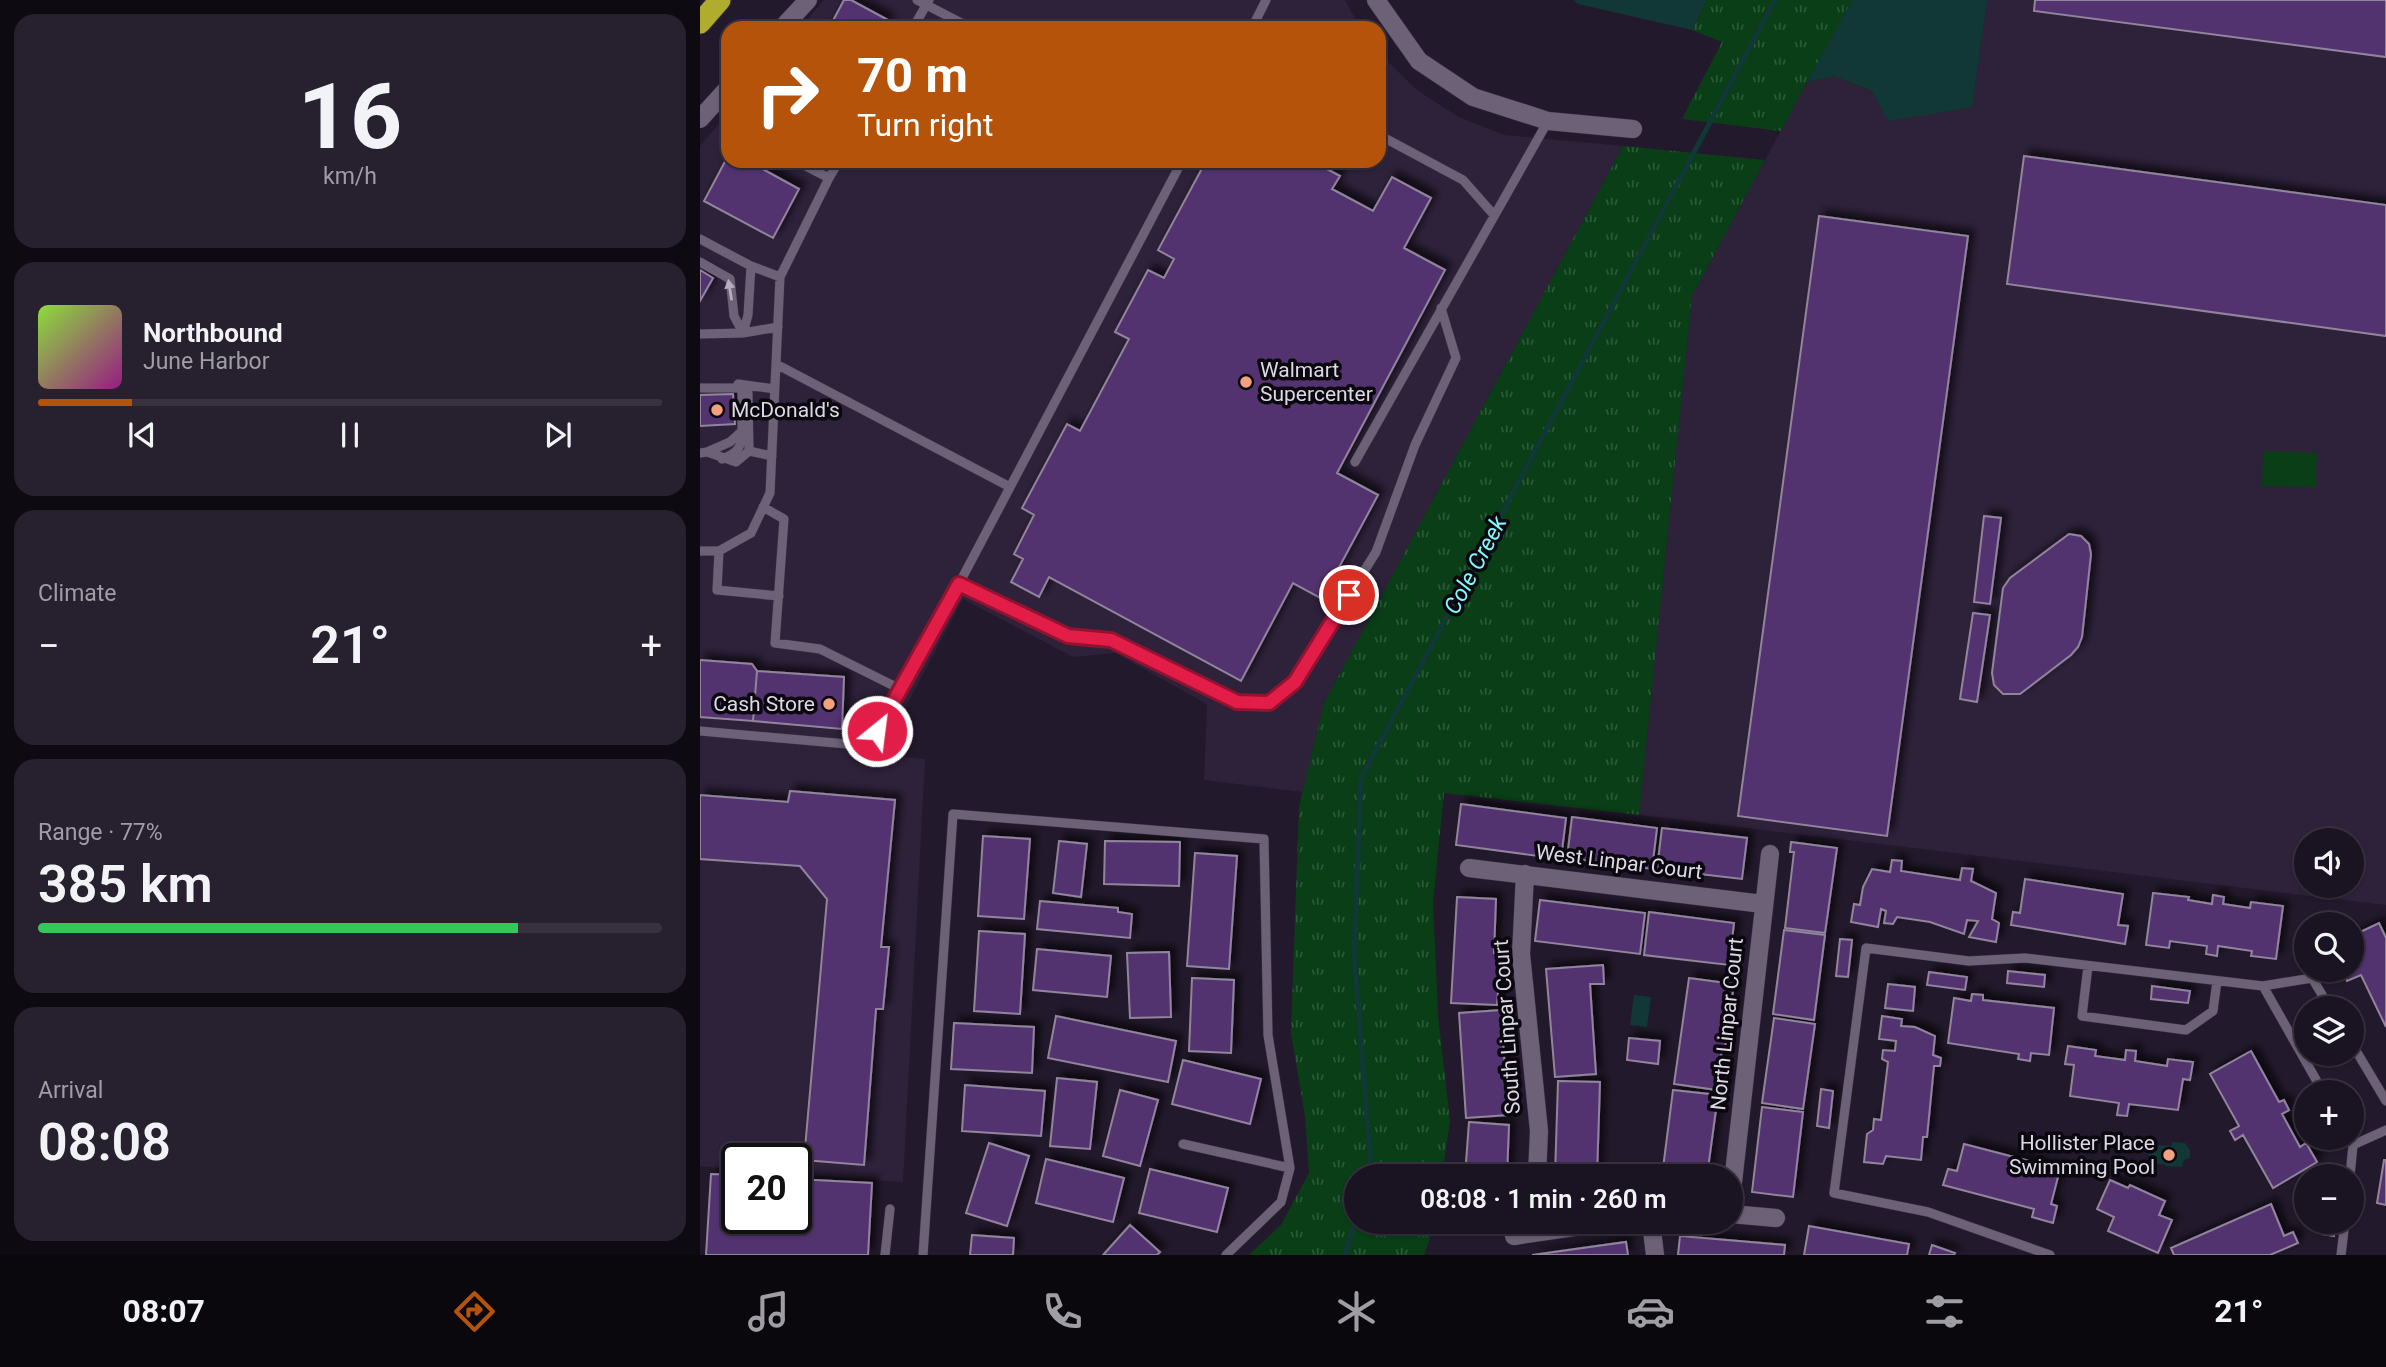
<!DOCTYPE html>
<html lang="en">
<head>
<meta charset="utf-8">
<style>
  :root { --surface:#1a1321; --page:#27202e; --text:#f1f3f6; --muted:#9f9ea5; --line:#38323f; --accent:#b45309 }
  body { margin:0; font-family:Roboto,sans-serif; background:var(--page); color:var(--text); height:100vh; display:flex; flex-direction:column; font-size:26px; white-space:nowrap }
  * { box-sizing:border-box; margin:0 }
  p { font-size:23px; color:var(--muted) }
  .icon { flex:none; width:38px; height:38px; fill:none; stroke:currentColor; stroke-width:2; stroke-linecap:round; stroke-linejoin:round }
  .map { position:relative; flex:1; overflow:hidden }
  .drawer { display:flex; flex-direction:column; gap:14px; padding:14px; background:#0e0a12; width:700px }
  .drawer>* { flex:none }
  .banner { position:absolute; left:21px; top:21px; width:665px; height:147px; border-radius:21px; box-shadow:0 2px 5px #0004,0 0 0 2px var(--line); background:#b45309; color:#fff; overflow:hidden }
  .buttons { position:absolute; left:1594px; top:828px; display:grid; gap:14px }
  .buttons a { display:grid; place-items:center; width:70px; height:70px; border-radius:50%; background:var(--surface); box-shadow:0 2px 5px #0004,0 0 0 2px var(--line); font-size:35px }
  .speed { position:absolute; left:21px; top:1143px; display:flex; gap:14px; font-size:35px; font-weight:700; text-align:center }
  .speed>* { display:grid; place-content:center; width:91px; height:91px; border-radius:50%; background:var(--surface); box-shadow:0 2px 5px #0004,0 0 0 2px var(--line); line-height:1 }
  .speed .limit { border:4px solid #111; border-radius:10px; background:#fff; color:#111 }
  .pin { position:absolute; display:grid; place-items:center; width:60px; height:60px; color:#fff; margin:-30px; border:4px solid #fff; border-radius:50%; box-shadow:0 2px 7px #0007 }
  .me { position:absolute; width:77px; margin:-38px; rotate:29deg; stroke-linejoin:round; filter:drop-shadow(0 0 5px #0008) }
  .turn { display:flex; align-items:center; gap:24px; height:147px; padding:0 21px; font-size:32px }
  .turn .icon { width:91px; height:91px; stroke-width:2.5 }
  .turn b { display:block; font-size:49px; line-height:60px }
  .big { font-size:52px; font-weight:600; line-height:1.1 }
  .drawer .widget { flex:1; display:flex; flex-direction:column; justify-content:center; gap:10px; min-width:0; padding:0 24px; border-radius:21px; background:var(--page) }
  .drawer .dial { align-items:center; gap:0 }
  .dial b { font-size:91px; line-height:1 }
  .song { display:flex; align-items:center; gap:21px }
  .cover { width:84px; height:84px; border-radius:10px; background:linear-gradient(135deg,hsl(90 70% 55%),hsl(310 70% 35%)) }
  .played { height:7px; border-radius:4px; background:linear-gradient(90deg,var(--accent) 15%,var(--line) 15%) }
  .keys { display:flex; justify-content:space-around; direction:ltr }
  .heat { display:flex; justify-content:space-between; align-items:center; font-size:38px; direction:ltr }
  .charge { height:10px; border-radius:5px; background:linear-gradient(90deg,#34c759 77%,var(--line) 0) }
  .trip { position:absolute; left:644px; top:1164px; width:399px; height:70px; border-radius:35px; background:var(--surface); box-shadow:0 2px 5px #0004,0 0 0 2px var(--line); font-weight:600; line-height:70px; text-align:center }
  .tab-bar { display:flex; height:112px; justify-content:space-around; align-items:center; background:#0a080d; color:var(--muted) }
  .tab-bar .icon { width:49px; height:49px }
  .tab-bar .on { color:var(--accent) }
  .tab-bar b { font-size:32px; color:var(--text) }
  main { display:flex; flex:1; min-height:0 }
  .map>svg:first-child { display:block }
</style>
</head>
<body>
<main>
<section class="drawer">
<div class="widget dial"><b>16</b><p>km/h</p></div>
<div class="widget">
<div class="song"><i class="cover"></i><div><b>Northbound</b><p>June Harbor</p></div></div>
<div class="played"></div>
<div class="keys"><svg class="icon" aria-label="previous" viewBox="0 0 24 24"><path d="M18 5L8 12l10 7zM5 5v14"/></svg><svg class="icon" aria-label="pause" viewBox="0 0 24 24"><path d="M8 5v14M16 5v14"/></svg><svg class="icon" aria-label="next" viewBox="0 0 24 24"><path d="M6 5l10 7-10 7zM19 5v14"/></svg></div>
</div>
<div class="widget"><p>Climate</p>
<div class="heat"><a>−</a><b class="big">21°</b><a>+</a></div>
</div>
<div class="widget"><p>Range · 77%</p><b class="big">385 km</b><div class="charge"></div></div>
<div class="widget"><p>Arrival</p><b class="big">08:08</b></div>
</section>
<div class="map">
<svg width="1686" height="1255" viewBox="0 0 1686 1255">
  <defs>
    <pattern id="grass-tufts" width="24" height="20" patternUnits="userSpaceOnUse" patternTransform="scale(1.75)"><rect width="24" height="20" fill="#093e17"/><path d="M3 7l-1-3M5 7V3M7 7l1-3M15 17l-1-3M17 17v-4M19 17l1-3" fill="none" stroke="#2c5939"/></pattern>
    <filter id="shadow"><feDropShadow dx="6" dy="-6" stdDeviation="3.5" flood-color="#0009"/></filter>
  </defs>
  <rect width="100%" height="100%" fill="#23192c"/>
  <path fill="#2e213a" fill-rule="evenodd" d="M124 0H645L660 28H100Z
    M1287 0H1686V905L939 815 992 296 1107 82 1135 76 1172 91 1272 107ZM1606 840H1652V886H1606Z
    M679 53 718 91 759 117 804 135 923 146 624 703 603 792 504 780 507 704 415 653 373 657 263 599 180 755 225 759 203 1182 96 1174V1158H37V1170L0 1166V146L28 113V161H679Z"/>
  <path fill="url(#grass-tufts)" d="M1007 0H1287L1272 107 1188 121 1172 91 1135 76 1107 82 1081 131 982 119 1022 42 992 30Z
    M923 146 1065 160 992 296 939 815 744 793 733 902 738 1015 750 1121 742 1176H656V1222H736L724 1255H549L581 1225 609 1173 605 1116 591 1033 599 807 624 703Z"/>
  <path fill="#093e17" d="M1563 451 1617 453 1616 487 1562 486Z"/>
  <path fill="#113737" d="M874 0H1007L992 30 878 4Z
    M1152 0H1287L1272 107 1188 121 1172 91 1135 76 1107 82Z
    M934 995 951 997 947 1027 930 1025Z
    M1472 1142 1485 1143 1490 1150V1158L1484 1160 1482 1167 1465 1166V1164H1456V1160L1450 1159 1448 1154 1451 1149 1456 1148 1457 1145 1471 1146Z"/>
  <g fill="none" stroke-linecap="round" stroke-linejoin="round">
    <path stroke="#113737" stroke-width="5" d="M668 1176 671 1168 654 953 661 778 1075 0
      M645 1255 656 1218"/>
  </g>
  <path fill="#53326f" stroke="#90859c" stroke-width="2" filter="url(#shadow)" d="M144 0H151L188 20 184 28H129Z
    M1335 0H1686V57L1334 11Z
    M28 156V161H48L99 189 73 238 4 201Z
    M1324 156 1686 205V336L1307 284Z
    M506 161H612L640 176 632 189 673 211 692 177 731 198 704 248 745 270 637 473 678 495 622 599 593 583 541 681 349 577 339 597 311 582 323 559 314 554 334 515 322 508 367 424 380 431 429 339 415 332 448 270 464 278 474 259 458 250Z
    M1119 216 1268 236 1187 836 1038 816Z
    M0 270 13 278 0 301Z
    M33 394 35 424 0 426V395Z
    M1284 516 1301 518 1290 604 1274 602Z
    M1369 534 1381 536 1389 544 1391 554 1382 637 1378 647 1371 655 1320 694H1303L1294 685 1292 673 1303 588 1310 578Z
    M1273 613 1290 615 1277 702 1260 699Z
    M0 660 52 664 57 671 53 721 0 717Z
    M57 671 144 677 142 729 53 721Z
    M90 791 195 800 181 947H189L183 1009H176L164 1165 104 1160 127 899 100 866 0 859V795L88 802Z
    M761 804 866 818 861 859 756 845Z
    M872 817 957 828 952 869 867 858Z
    M962 828 1047 838 1042 879 957 869Z
    M283 836 330 839 324 919 278 916Z
    M359 841 387 844 381 897 353 893Z
    M405 841 480 842 479 886 404 884Z
    M1091 842 1137 848 1125 933 1085 928 1094 852H1090Z
    M495 853 537 856 529 969 487 966Z
    M1192 860 1202 861 1201 871 1260 880 1262 868 1273 869 1271 881 1296 893 1292 919 1299 923 1296 942 1269 937 1278 921 1267 920 1264 934 1230 922 1197 917 1193 924 1184 923 1186 911 1181 909 1178 927 1151 922 1154 904 1160 905 1163 887 1172 869 1190 872Z
    M1325 879 1423 894 1418 925 1428 926 1425 944 1311 925 1313 912 1320 913Z
    M1453 893 1489 897 1488 900 1512 904 1513 895 1524 897 1523 904 1550 908 1551 902 1583 906 1576 959 1551 956 1552 951 1518 946 1517 956 1506 954 1507 946 1470 941 1469 948 1446 945Z
    M757 897 796 899 794 953H801L797 1005 751 1003Z
    M840 900 945 913 940 954 835 941Z
    M340 901 418 908V912L432 914 430 938 337 929Z
    M949 912 1034 923 1029 965 944 955Z
    M1679 923 1686 938V1027L1661 975 1647 981 1642 970H1639H1652V936Z
    M1084 930 1125 935 1114 1020 1073 1014Z
    M279 931 325 934 320 1014 274 1011Z
    M1140 939 1152 940 1148 977 1136 976Z
    M337 949 411 956 407 997 333 990Z
    M469 952 471 1017 430 1018 427 953Z
    M903 965 904 984H890L896 1074 855 1077 846 969Z
    M1308 971 1345 975 1344 987 1307 983Z
    M1229 972 1267 977 1265 990 1227 985Z
    M492 978 534 980 531 1053 489 1051Z
    M989 978 1034 984 1025 1049H1022L1019 1070 1027 1071 1024 1091 974 1084Z
    M1188 984 1215 987 1213 1011 1185 1008Z
    M1452 986 1490 991 1488 1003 1451 999Z
    M1272 994 1283 995V1000L1354 1008 1349 1055 1331 1053 1330 1061 1318 1059 1319 1054 1248 1043 1254 998 1271 1001Z
    M801 1010 808 1115 766 1118 759 1013Z
    M356 1016 476 1041 468 1082 348 1058Z
    M1182 1016 1202 1019 1201 1026 1215 1027 1235 1036 1233 1055 1241 1058 1240 1066H1234L1227 1137H1223L1221 1160 1186 1156 1183 1164 1164 1162 1167 1134 1173 1130 1174 1119 1181 1120 1188 1062 1182 1059 1183 1050 1195 1051 1196 1041 1179 1039Z
    M1074 1018 1115 1024 1103 1109 1062 1103Z
    M254 1023 334 1027 332 1073 251 1069Z
    M929 1038 960 1041 958 1064 927 1060Z
    M1368 1046 1396 1050 1395 1056 1425 1060 1426 1050 1436 1051 1435 1061 1467 1066 1468 1059 1493 1062 1490 1080 1483 1079 1478 1110 1429 1104 1427 1116 1417 1115 1419 1103 1370 1096 1374 1065 1365 1064Z
    M1551 1051 1579 1102 1584 1100 1589 1110 1582 1114 1600 1147 1606 1143 1617 1162 1573 1188 1543 1135 1535 1140 1530 1131 1539 1126 1510 1074Z
    M483 1060 561 1079 550 1124 472 1104Z
    M357 1078 397 1082 390 1149 350 1146Z
    M858 1081 900 1082 897 1176H855Z
    M265 1085 345 1091 341 1136 262 1131Z
    M1121 1089 1133 1091 1129 1128 1117 1126Z
    M420 1090 458 1100 440 1166 403 1156Z
    M973 1090 1018 1095 1007 1176H962Z
    M1062 1107 1103 1112 1093 1197 1052 1192Z
    M769 1122 809 1125 807 1176H765Z
    M289 1143 329 1156 307 1226 266 1213Z
    M1264 1144 1360 1169 1351 1204 1357 1206 1353 1223 1332 1217 1334 1209 1243 1185 1248 1169 1257 1171Z
    M346 1159 424 1178 413 1222 336 1203Z
    M1684 1160H1686V1205L1677 1203Z
    M450 1169 528 1188 517 1232 439 1213Z
    M11 1174 37 1175V1218H96V1179L172 1183 168 1255H6Z
    M1410 1180 1428 1188 1430 1185 1465 1201 1459 1215 1472 1220 1458 1253 1408 1231 1414 1217 1397 1209Z
    M1571 1204 1584 1236 1593 1232 1598 1243 1570 1255H1474L1471 1248Z
    M762 1222H809L808 1231 761 1228Z
    M1623 1222H1636L1634 1236 1621 1234Z
    M430 1225 460 1252 457 1255H403Z
    M1109 1226 1209 1244 1207 1255H1104Z
    M272 1235 314 1238 313 1255H270Z
    M980 1236 1085 1245 1084 1255H978Z
    M926 1242 928 1255H832Z
    M1232 1245 1255 1253 1254 1255H1229Z"/>
  <g fill="none" stroke-linecap="round" stroke-linejoin="round">
    <g stroke="#3a3342" stroke-width="10">
      <path id="lane" d="M217 0 271 28
        M213 28 229 0
        M552 28 566 0
        M679 135 763 180 794 215
        M129 178 139 161
        M0 239 51 266 80 277
        M0 262 30 279 34 316 43 333
        M43 333 48 315 51 266
        M0 334 43 333 78 327
        M76 364 310 487
        M38 384 75 389
        M0 388H42V431L30 442 7 452
        M48 393 49 451
        M0 453 7 452 36 462 49 451 72 456
        M22 459C37 453 42 448 42 431
        M655 462 848 121
        M63 507 84 519 75 643 120 649 200 689
        M0 551H19L51 533 70 493 80 277 129 178 96 161
        M19 551 17 590 79 596
        M259 584 368 636 411 640 537 702 569 703 595 682 676 552 715 445 756 358 741 308
        M0 731 147 744 177 731 259 584 482 161
        M1388 966 1382 1016 1486 1030 1513 1011 1517 981
        M1563 986 1612 978 1630 1008
        M1652 1044 1686 1101
        M1649 1138 1653 1145 1650 1176
        M483 1144 590 1168
        M1653 1145 1686 1130
        M185 1255 190 1209
        M223 1255 253 814 564 839 568 1035 590 1168 581 1202 526 1255
        M1350 1255 1228 1212 1134 1193 1166 948 1269 961 1325 958 1563 986 1623 1092
        M1641 1255 1645 1222"/>
    </g>
    <g stroke="#3a3342" stroke-width="19">
      <path id="street" d="M676 0 719 61 773 97 848 121 933 129
        M769 868 1063 904
        M825 874 821 954 839 1131 837 1176
        M1031 1200 1070 854
        M1031 1214 1076 1218
        M951 1222 955 1255
        M814 1236 908 1222"/>
    </g>
    <g stroke="#3a3342" stroke-width="19">
      <path id="secondary" d="M82 28 108 0
        M0 119 28 88"/>
    </g>
    <g stroke="#3a3342" stroke-width="23">
      <path id="highway" d="M0 23 20 0"/>
    </g>
    <use href="#lane" stroke="#6c6177" stroke-width="9"/>
    <use href="#street" stroke="#6c6177" stroke-width="18"/>
    <use href="#secondary" stroke="#6c6177" stroke-width="18"/>
    <use href="#highway" stroke="#b0ac2d" stroke-width="21"/>
  </g>
  <defs><path id="oneway-solid" d="M-6-.8H1V-3.2L6.5 0L1 3.2V.8H-6Z" transform="scale(1.75)"/></defs>
  <use fill="#b6aebe" href="#oneway-solid" transform="translate(30 290) rotate(-99)"/>
  <g fill="none" stroke-linecap="round" stroke-linejoin="round">
    <g stroke="#92132f" stroke-width="18">
      <path id="route" d="M177 731 259 584 368 636 411 640 537 702 569 703 595 682 649 595"/>
    </g>
    <use href="#route" stroke="#e11d48" stroke-width="12"/>
  </g>
  <g fill="#f2a07f" stroke="#0a070e" stroke-width="2.5">
    <circle cx="546" cy="382" r="7"/>
    <circle cx="17" cy="410" r="7"/>
    <circle cx="129" cy="704" r="7"/>
    <circle cx="1469" cy="1155" r="7"/>
  </g>
  <g text-anchor="middle" stroke-width="7" stroke-linejoin="round" paint-order="stroke">
    <g font-size="21" fill="#ded8e5" stroke="#0a070e" text-anchor="start">
      <text x="560" y="377">Walmart<tspan x="560" dy="24">Supercenter</tspan></text>
      <text x="31" y="417">McDonald's</text>
      <text x="115" y="711" text-anchor="end">Cash Store</text>
      <text x="1455" y="1150" text-anchor="end">Hollister Place<tspan x="1455" dy="24">Swimming Pool</tspan></text>
    </g>
    <g font-size="21" fill="#ded8e5" stroke="#0a070e">
      <text transform="translate(919 862) rotate(7)" y="7">West Linpar Court</text>
      <text transform="translate(1027 1024) rotate(-84)" y="7">North Linpar Court</text>
      <text transform="translate(807 1027) rotate(-94)" y="7">South Linpar Court</text>
    </g>
    <g font-size="23" font-style="italic" fill="#82f9fb" stroke="#0a070e">
      <text transform="translate(775 565) rotate(-62)" y="8">Cole Creek</text>
    </g>
  </g>
</svg>
<div class="buttons">
<a><svg class="icon" aria-label="sound" viewBox="0 0 24 24"><path d="M4 9h4l5-4v14l-5-4H4zM17 9q2 3 0 6"/></svg></a>
<a><svg class="icon" aria-label="search" viewBox="0 0 24 24"><circle cx="10" cy="10" r="6"/><path d="M15 15l6 6"/></svg></a>
<a><svg class="icon" aria-label="layers" viewBox="0 0 24 24"><path d="M12 4l9 5-9 5-9-5zM3 14l9 5 9-5"/></svg></a>
<a>+</a>
<a>−</a>
</div>
<div class="speed"><div class="limit">20</div></div>
<div class="pin" style="left:649px;top:595px;background:#d93025"><svg class="icon" aria-label="arrive" viewBox="0 0 24 24"><path d="M6 21V4h12l-3 4 3 4H6"/></svg></div>
<svg class="me" style="left:177px;top:731px" viewBox="-20 -20 40 40"><circle r="17" fill="#e11d48" stroke="#fff" stroke-width="3"/><path d="M0-11L8 9 0 5-8 9z" fill="#fff"/></svg>
<div class="trip">08:08 · 1 min · 260 m</div>
<div class="banner">
<div class="turn"><svg class="icon" aria-label="right" viewBox="0 0 24 24"><path d="M7 20v-9h11M14 6l5 5-5 5"/></svg><div><b>70 m</b>Turn right</div></div>
</div>
</div>
</main>
<nav class="tab-bar">
<b>08:07</b>
<svg class="icon on" aria-label="directions" viewBox="0 0 24 24"><path d="M12 3l9 9-9 9-9-9zM9 14v-3h6M13 9l2 2-2 2"/></svg>
<svg class="icon" aria-label="music" viewBox="0 0 24 24"><path d="M9 18V5l10-2v13"/><circle cx="6" cy="18" r="3"/><circle cx="16" cy="16" r="3"/></svg>
<svg class="icon" aria-label="phone" viewBox="0 0 24 24"><path d="M5 4h4l2 5-3 2q2 4 5 5l2-3 5 2v4C11 20 4 13 5 4z"/></svg>
<svg class="icon" aria-label="climate" viewBox="0 0 24 24"><path d="M12 3v18M4 7l16 10M4 17L20 7"/></svg>
<svg class="icon" aria-label="car" viewBox="0 0 24 24"><path d="M5 17H2v-5l4-1 3-4h7l3 4 3 1v5h-3M9 17h6M6 11h13"/><circle cx="7" cy="17" r="2"/><circle cx="17" cy="17" r="2"/></svg>
<svg class="icon" aria-label="filters" viewBox="0 0 24 24"><path d="M4 7h16M4 17h16"/><circle cx="9" cy="7" r="2"/><circle cx="15" cy="17" r="2"/></svg>
<b>21°</b>
</nav>
</body>
</html>
